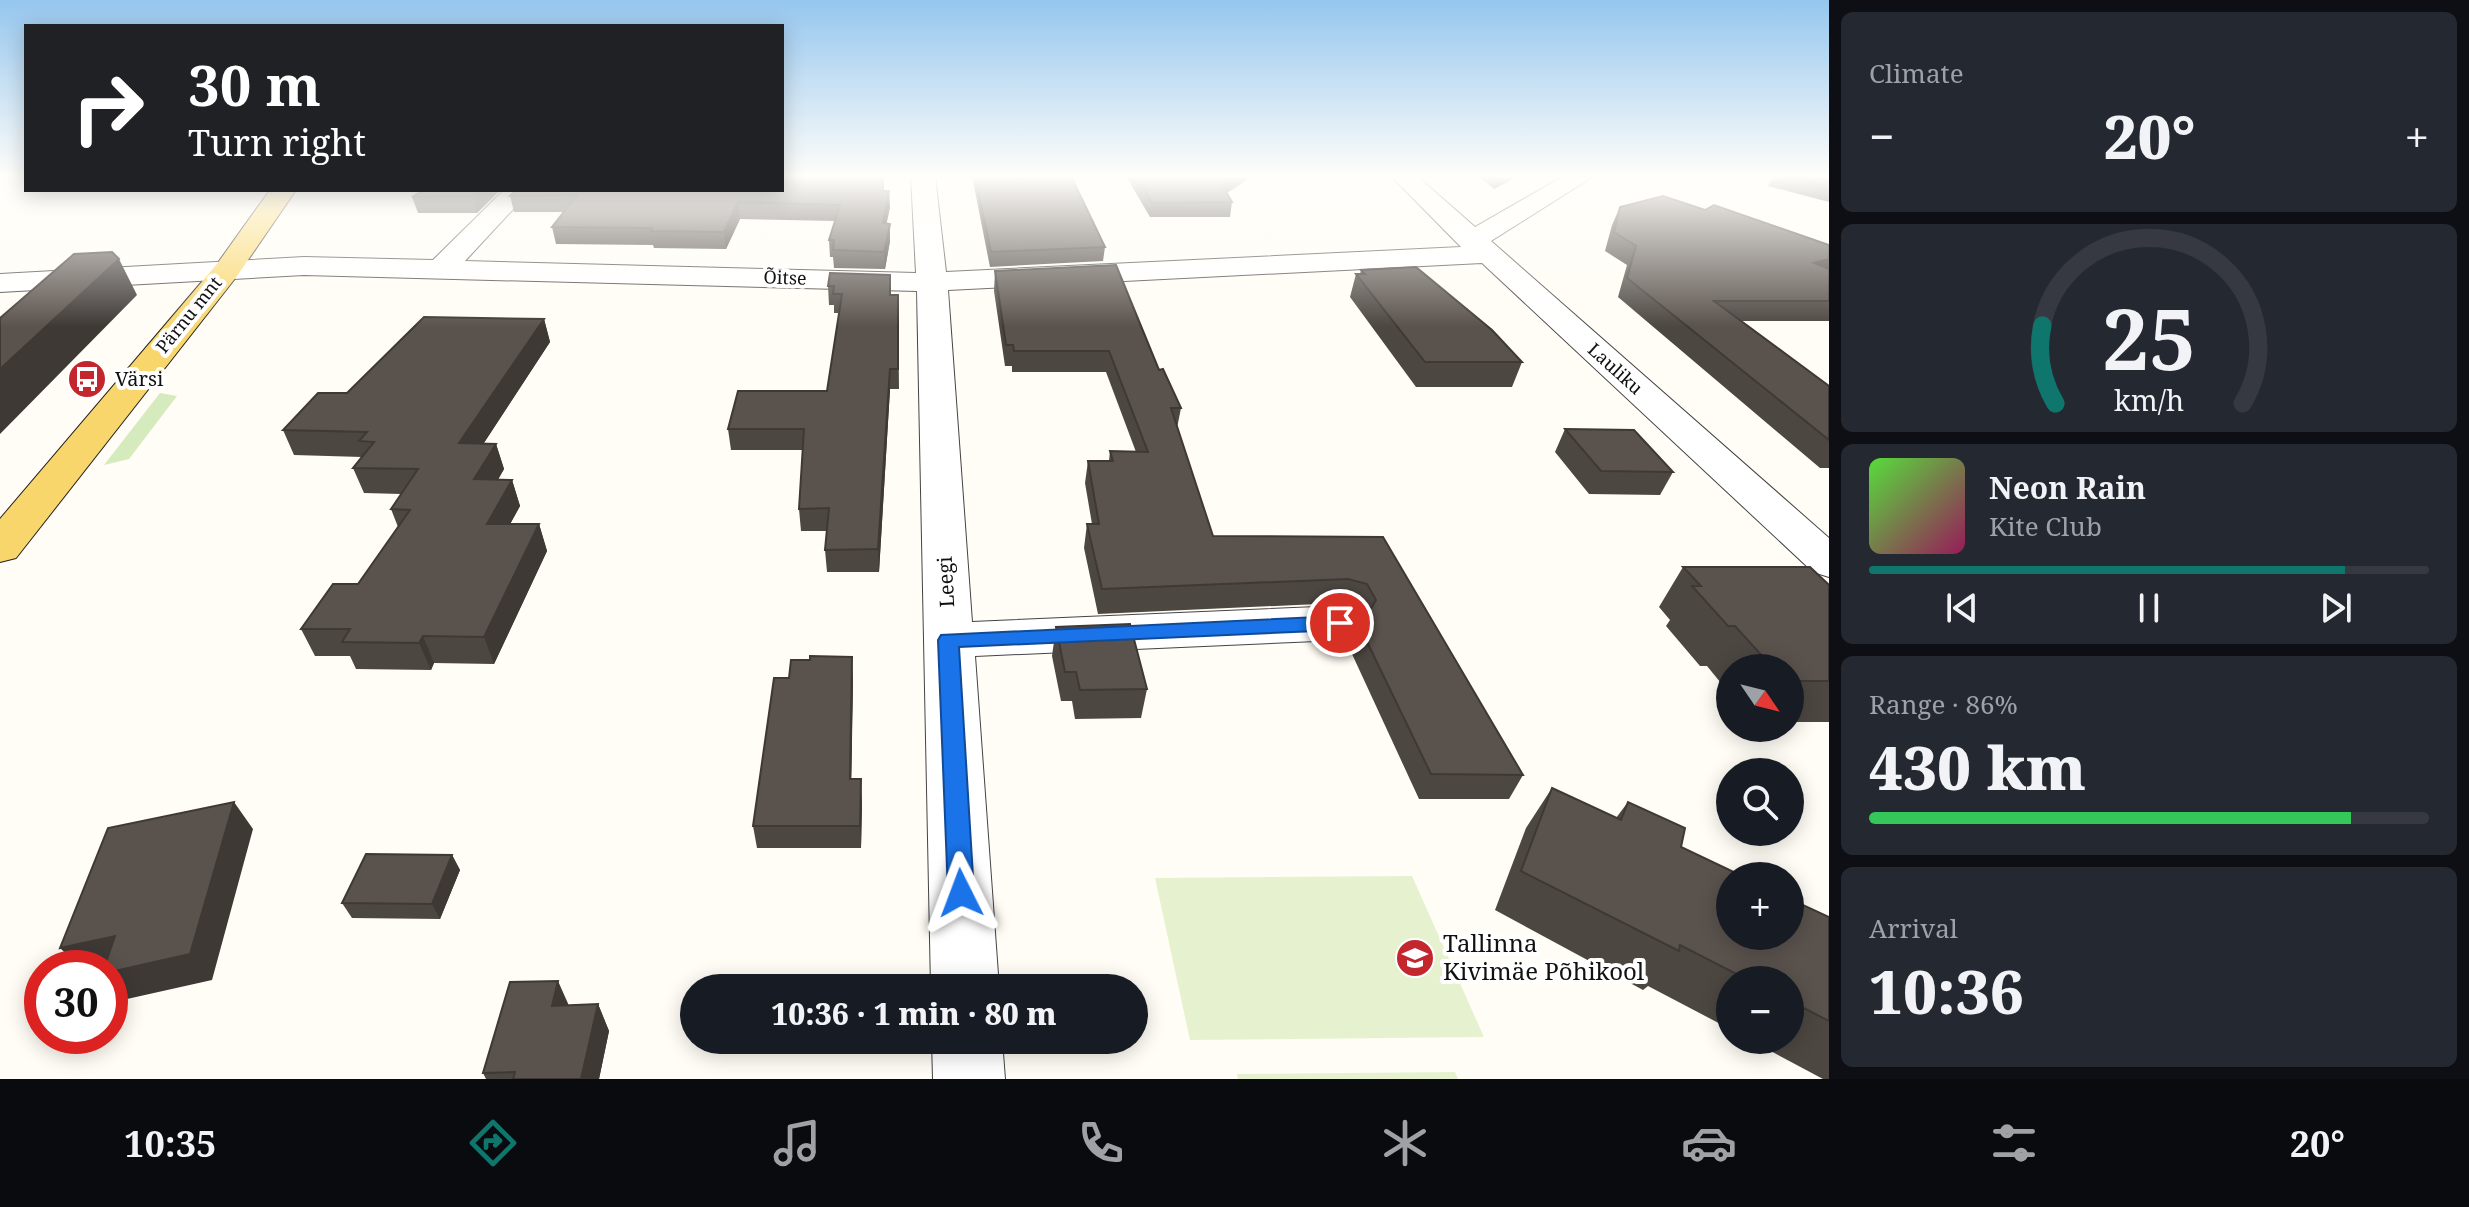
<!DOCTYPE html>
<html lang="en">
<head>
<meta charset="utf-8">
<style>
  :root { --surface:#171b24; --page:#242831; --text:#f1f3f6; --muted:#9ea1a6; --line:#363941; --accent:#0f766e }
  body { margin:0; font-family:"Noto Serif",serif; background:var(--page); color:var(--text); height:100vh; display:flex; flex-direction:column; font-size:30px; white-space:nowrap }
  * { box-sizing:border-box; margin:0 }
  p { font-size:26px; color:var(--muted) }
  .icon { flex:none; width:44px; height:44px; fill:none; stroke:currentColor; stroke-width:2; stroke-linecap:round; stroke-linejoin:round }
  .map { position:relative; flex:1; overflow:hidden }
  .details { display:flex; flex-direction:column; gap:12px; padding:12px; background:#0d0f14; width:640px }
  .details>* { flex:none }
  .top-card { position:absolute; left:24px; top:24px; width:760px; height:168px; border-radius:0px; box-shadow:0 4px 20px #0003; background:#202124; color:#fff; overflow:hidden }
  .needle { width:52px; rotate:125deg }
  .tools { position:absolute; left:1716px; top:654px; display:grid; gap:16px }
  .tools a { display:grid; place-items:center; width:88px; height:88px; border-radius:50%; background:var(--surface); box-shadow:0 4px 20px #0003; font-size:40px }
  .speed { position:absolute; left:24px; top:950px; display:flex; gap:16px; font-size:40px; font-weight:700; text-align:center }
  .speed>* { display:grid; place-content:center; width:104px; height:104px; border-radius:50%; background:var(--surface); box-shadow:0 4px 20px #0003; line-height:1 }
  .speed .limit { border:12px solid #d22; background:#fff; color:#111 }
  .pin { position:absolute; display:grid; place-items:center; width:68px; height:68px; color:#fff; margin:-34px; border:4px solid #fff; border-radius:50%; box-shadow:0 2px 8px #0007 }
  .me { position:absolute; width:88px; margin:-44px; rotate:357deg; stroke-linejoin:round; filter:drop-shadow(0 0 6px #0008) }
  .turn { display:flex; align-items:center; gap:28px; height:168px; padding:0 32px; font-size:36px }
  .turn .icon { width:104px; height:104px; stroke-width:2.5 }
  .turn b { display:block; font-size:56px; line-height:68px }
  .big { font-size:60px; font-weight:800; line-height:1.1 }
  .details .widget { flex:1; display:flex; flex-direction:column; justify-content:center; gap:12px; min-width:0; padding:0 28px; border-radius:12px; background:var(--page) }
  .details .dial { align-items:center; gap:0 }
  .dial svg { height:208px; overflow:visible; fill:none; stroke:var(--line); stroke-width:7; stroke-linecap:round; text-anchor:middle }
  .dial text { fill:var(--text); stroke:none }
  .song { display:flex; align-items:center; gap:24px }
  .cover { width:96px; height:96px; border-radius:12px; background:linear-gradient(135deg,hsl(110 70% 55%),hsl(330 70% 35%)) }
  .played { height:8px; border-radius:4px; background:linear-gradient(90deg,var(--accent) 85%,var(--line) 85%) }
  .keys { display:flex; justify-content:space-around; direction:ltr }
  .heat { display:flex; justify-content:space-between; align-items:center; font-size:44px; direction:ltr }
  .charge { height:12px; border-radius:6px; background:linear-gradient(90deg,#34c759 86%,var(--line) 0) }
  .trip { position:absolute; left:680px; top:974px; width:468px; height:80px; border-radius:40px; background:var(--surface); box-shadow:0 4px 20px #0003; font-weight:800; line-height:80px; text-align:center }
  .tabs { display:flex; height:128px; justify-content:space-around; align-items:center; background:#090b0e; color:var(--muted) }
  .tabs .icon { width:56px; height:56px }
  .tabs .active { color:var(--accent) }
  .tabs b { font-size:36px; color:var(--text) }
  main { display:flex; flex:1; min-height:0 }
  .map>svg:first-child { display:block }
</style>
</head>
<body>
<main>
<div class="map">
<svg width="1829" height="1079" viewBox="0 0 1829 1079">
  <rect width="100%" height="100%" fill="#fffdf5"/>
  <path fill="#d5ebbd" d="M160 393 177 396 129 459 104 465Z"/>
  <path fill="#e6f2cf" d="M1412 876 1484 1037 1190 1040 1155 878Z
    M1455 1072 1458 1079H1238L1237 1074Z"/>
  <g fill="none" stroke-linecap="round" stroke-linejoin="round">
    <g stroke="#444" stroke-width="2">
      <path id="minor" d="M911 176H935L946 272 1461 247 1391 176H1417L1475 227 1564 176H1594L1491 241 1829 538V577L1813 572 1482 263 948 290 972 622 1340 606 1357 611 1364 623 1357 635 1340 640 975 656 999 988H931L917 291 304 275 0 292V274L304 257 433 260 504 190H531L465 261 916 273Z
        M932 1040H1002L1005 1079H933Z"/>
    </g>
    <g stroke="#222" stroke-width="2">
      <path id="major" d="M270 190H296L237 276 16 558 0 562V519L217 264Z"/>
    </g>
    <use href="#minor" fill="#fff" fill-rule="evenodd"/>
    <use href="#major" fill="#f9d66b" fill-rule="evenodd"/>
  </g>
  <path fill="#4d4742" d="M972 176H1071L1105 247 1103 261 990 267Z
    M1126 176H1253L1227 193 1232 202 1230 217H1150Z
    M1478 176H1519L1494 189Z
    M1774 176H1829V202L1768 186Z
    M500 190 477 213H418L412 197Z
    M883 191 890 207 886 224 890 241 885 269 834 268 833 257H830L829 240 835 221 740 219 726 249 654 248 653 245 556 244 552 227 564 212H514L510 196Z
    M1620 207 1705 210 1829 245V321H1741L1829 386V468H1820L1618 297 1627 265 1605 251 1612 225Z
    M1361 270 1522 362 1512 387H1416L1350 297 1356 274H1360Z
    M995 271 1159 370 1181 408 1177 428 1213 536 1383 537 1523 775 1509 799H1419L1346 641 1355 617 1361 615 1358 608 1340 603 1098 614 1084 548 1087 524H1092L1085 483 1088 461H1109L1110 451 1136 452 1106 372H1012V366H1005L994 291Z
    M830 273 891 295H898L899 389H890L879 572H827L825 550 827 531H801L799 509 803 450H731L728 429 827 391 839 313H834V305H829L828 286Z
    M544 319 550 342 483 444H496L504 469 498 480H512L520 506 510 524H539L547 551 494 664 434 663 431 670 356 669 350 656H315L301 629 358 584 398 527 391 509 401 494 364 493 353 468 362 457 294 455 283 430Z
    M1565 429 1673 472 1660 495 1589 494 1555 452Z
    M1683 567 1829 585V722H1790V668H1730V694L1707 666H1700L1666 626 1670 620 1659 607Z
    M1056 627 1147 689 1141 718 1075 719 1072 701H1061L1052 656Z
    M853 679 851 779 862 802 861 848H757L753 826Z
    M1552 788 1616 818 1628 802 1681 847 1829 917V1079H1823L1750 1040H1790V980H1730V1029L1648 986 1643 990 1495 910 1526 828Z
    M452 855 460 870 440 919 352 918 342 903Z
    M598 1004 609 1031 599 1079H486L483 1073 568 1005Z"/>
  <path fill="#3f3936" d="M1235 176H1253L1219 198 1222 185Z
    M1498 176H1519L1494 189Z
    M479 190H500L477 213 472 196Z
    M889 191 890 207 883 241V223Z
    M738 202 740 219 726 249 724 232Z
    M890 224V241L885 269 884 252Z
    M119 259 137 295 0 434V369Z
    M1829 259V275L1814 263Z
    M544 319 550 342 467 469 459 443Z
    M890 369V389L879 572 878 549Z
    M496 444 504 469 482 505 474 479Z
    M512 480 520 506 496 550 487 524Z
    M539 524 547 551 494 664 484 637Z
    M423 636 434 663 431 670 419 643Z
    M852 657 853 679 851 802 850 779Z
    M861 779 862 802 861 848 860 826Z
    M234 802 253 829 212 980 127 999 110 982V972Z
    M452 855 460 870 440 919 432 904Z
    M115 936 110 968H81L60 948Z
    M558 981 570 1008 552 1006Z
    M598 1004 609 1031 599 1079H581Z"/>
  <path fill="#5a524d" stroke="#3f3936" stroke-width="2" d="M782 176H883V191H889L883 223 890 224 884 252 833 250 834 240H829L840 205 738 202 724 232 651 231 652 228 552 227 577 195 510 196 516 190H782Z
    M975 176H1071L1105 247 991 252Z
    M1136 176H1235L1222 185 1232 202 1152 203Z
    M1788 176H1829V186Z
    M425 190H479L472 196 412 197Z
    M1663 196 1705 210 1714 205 1829 245V259L1814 263 1829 269V301H1714L1829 386V440L1627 278 1636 246 1614 232 1620 207Z
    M112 252 119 259 0 369V318L74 254Z
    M1116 265 1159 370 1163 369 1181 408H1171L1213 536 1383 537 1523 775 1431 774 1355 617 1369 612 1376 600 1367 584 1348 579 1102 589 1087 524H1099L1088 461H1113L1110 451 1148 452 1109 351H1014L1013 345H1006L995 271Z
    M1416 267 1492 330 1522 362H1425L1356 274H1365L1361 270Z
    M830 273 890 275V295H898V369H890L878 549 825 550 829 508 799 509 804 429H728L738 391H827L842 294H833L834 286H828Z
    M424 317 544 319 459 443 496 444 474 479 512 480 487 524H539L484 637 423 636 419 643 342 642 350 629H301L333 584H358L410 510 391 509 418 469 353 468 374 442 359 441 367 432 283 430 318 393H347Z
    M1565 429 1634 430 1673 472 1601 471Z
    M1683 567H1810L1829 585V681H1790V668H1773L1735 626H1728L1692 586H1701Z
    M1130 624 1147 689 1080 690 1076 672H1065L1056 627Z
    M810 656 852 657 850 779H861L860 826H753L774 678H789L791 660H810Z
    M1552 788 1621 820 1628 802 1685 828 1681 847 1742 876H1730V936H1790V899L1829 917V1021L1790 1001V980H1748L1680 945 1679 951 1521 871Z
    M234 802 190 954 110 972V968H104L115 936 60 948 108 828Z
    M366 854 452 855 432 904 342 903Z
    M558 981 552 1006 598 1004 581 1079H513L515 1072 483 1073 510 982Z"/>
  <linearGradient id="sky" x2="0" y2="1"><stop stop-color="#95c6ee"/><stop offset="0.54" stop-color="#fffefa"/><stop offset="1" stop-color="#fffefa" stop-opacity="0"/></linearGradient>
  <rect width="1829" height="327" fill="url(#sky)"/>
  <path fill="#1a73e8" stroke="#114b97" stroke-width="2" d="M1340 616 1350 623 1340 630 959 647 974 893 970 901 961 905 951 901 948 893 938 640 941 635Z"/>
  <defs>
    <g id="bus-disc" transform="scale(2)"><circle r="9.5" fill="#c4262e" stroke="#fff"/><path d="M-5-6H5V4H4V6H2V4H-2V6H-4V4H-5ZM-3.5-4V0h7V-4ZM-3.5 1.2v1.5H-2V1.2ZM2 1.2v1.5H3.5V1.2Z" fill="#fff"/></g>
    <g id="school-disc" transform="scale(2)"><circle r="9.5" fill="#c4262e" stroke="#fff"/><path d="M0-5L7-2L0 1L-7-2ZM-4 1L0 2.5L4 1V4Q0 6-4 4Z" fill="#fff"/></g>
  </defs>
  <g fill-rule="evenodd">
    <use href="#bus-disc" x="87" y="379"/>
    <use href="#school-disc" x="1415" y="958"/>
  </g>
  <g text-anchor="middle" stroke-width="8" stroke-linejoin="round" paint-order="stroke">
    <g font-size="18" fill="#111" stroke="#fff">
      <text transform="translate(785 278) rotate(2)" y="6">Õitse</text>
      <text transform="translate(189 315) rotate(-51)" y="6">Pärnu mnt</text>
      <text transform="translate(1615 369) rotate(42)" y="6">Lauliku</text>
    </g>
    <g font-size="20" fill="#111" stroke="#fff" text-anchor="start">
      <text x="115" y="386">Värsi</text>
    </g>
    <g font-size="20" fill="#111" stroke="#fff">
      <text transform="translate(946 582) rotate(-93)" y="7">Leegi</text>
    </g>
    <g font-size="24" fill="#111" stroke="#fff" text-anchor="start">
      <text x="1443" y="952">Tallinna<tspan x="1443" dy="28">Kivimäe Põhikool</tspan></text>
    </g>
  </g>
</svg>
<div class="tools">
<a><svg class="needle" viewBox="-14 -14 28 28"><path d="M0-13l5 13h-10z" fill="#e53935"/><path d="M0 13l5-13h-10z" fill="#9ea1a6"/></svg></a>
<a><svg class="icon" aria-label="search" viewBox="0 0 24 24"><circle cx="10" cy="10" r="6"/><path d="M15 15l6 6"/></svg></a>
<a>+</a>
<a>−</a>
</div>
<div class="speed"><div class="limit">30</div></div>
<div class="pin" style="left:1340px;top:623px;background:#d93025"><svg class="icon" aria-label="arrive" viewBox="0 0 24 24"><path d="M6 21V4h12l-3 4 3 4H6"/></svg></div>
<svg class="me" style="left:961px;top:893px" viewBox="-20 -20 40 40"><path d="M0-17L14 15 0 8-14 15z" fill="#1a73e8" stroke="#fff" stroke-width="4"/></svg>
<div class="trip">10:36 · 1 min · 80 m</div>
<div class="top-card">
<div class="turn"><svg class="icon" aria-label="right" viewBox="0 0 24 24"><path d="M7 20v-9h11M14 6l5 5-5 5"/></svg><div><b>30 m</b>Turn right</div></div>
</div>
</div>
<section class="details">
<div class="widget"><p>Climate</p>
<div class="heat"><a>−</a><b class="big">20°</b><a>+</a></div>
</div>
<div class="widget dial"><svg viewBox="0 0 100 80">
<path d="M14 69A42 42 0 1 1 86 69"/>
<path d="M14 69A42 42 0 0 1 9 39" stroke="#0f766e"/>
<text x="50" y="56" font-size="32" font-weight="700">25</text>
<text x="50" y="72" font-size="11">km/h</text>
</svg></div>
<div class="widget">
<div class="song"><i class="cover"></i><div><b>Neon Rain</b><p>Kite Club</p></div></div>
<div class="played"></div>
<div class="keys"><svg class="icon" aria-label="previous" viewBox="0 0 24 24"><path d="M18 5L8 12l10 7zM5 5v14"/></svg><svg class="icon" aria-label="pause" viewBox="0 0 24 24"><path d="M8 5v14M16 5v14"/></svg><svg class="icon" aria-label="next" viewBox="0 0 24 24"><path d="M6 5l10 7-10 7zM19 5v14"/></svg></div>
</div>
<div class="widget"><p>Range · 86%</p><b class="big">430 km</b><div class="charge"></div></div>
<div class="widget"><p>Arrival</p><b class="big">10:36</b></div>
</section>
</main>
<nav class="tabs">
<b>10:35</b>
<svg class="icon active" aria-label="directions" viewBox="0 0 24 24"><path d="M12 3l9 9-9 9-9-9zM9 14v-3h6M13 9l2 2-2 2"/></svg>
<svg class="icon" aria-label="music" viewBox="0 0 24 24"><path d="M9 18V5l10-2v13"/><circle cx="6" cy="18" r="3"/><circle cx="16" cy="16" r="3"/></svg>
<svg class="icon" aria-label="phone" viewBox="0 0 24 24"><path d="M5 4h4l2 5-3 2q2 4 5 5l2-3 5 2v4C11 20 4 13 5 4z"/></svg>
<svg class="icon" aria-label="climate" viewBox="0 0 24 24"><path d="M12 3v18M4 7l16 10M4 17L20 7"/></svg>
<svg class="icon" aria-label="car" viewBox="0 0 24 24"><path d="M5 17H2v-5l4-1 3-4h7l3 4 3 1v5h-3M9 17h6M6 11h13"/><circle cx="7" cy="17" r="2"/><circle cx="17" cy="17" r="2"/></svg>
<svg class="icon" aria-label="filters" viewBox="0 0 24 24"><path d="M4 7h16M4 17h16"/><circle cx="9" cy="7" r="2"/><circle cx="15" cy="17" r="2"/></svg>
<b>20°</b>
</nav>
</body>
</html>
